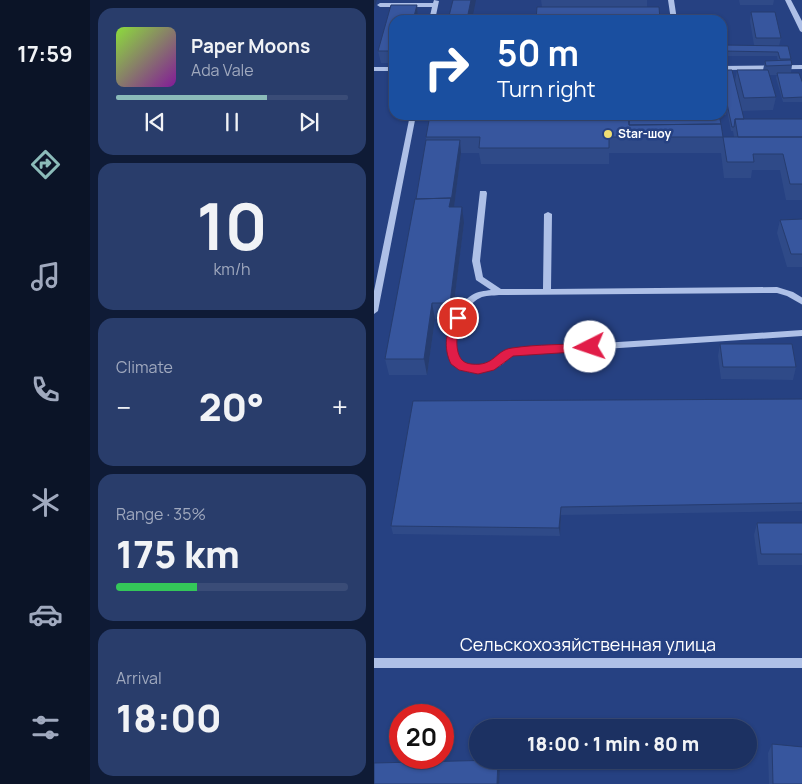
<!DOCTYPE html>
<html lang="en">
<head>
<meta charset="utf-8">
<style>
  :root { --surface:#1c3162; --page:#293d6b; --text:#f1f3f6; --muted:#a0a9be; --line:#3a4c77; --accent:#8bbbb9 }
  body { margin:0; font-family:Manrope,sans-serif; background:var(--page); color:var(--text); height:100vh; display:flex; flex-direction:column; font-size:19px; white-space:nowrap }
  * { box-sizing:border-box; margin:0 }
  p { font-size:16px; color:var(--muted) }
  .icon { flex:none; width:28px; height:28px; fill:none; stroke:currentColor; stroke-width:2; stroke-linecap:round; stroke-linejoin:round }
  .map { position:relative; flex:1; overflow:hidden }
  .panel { display:flex; flex-direction:column; gap:8px; padding:8px; background:#0f1b36; width:284px }
  .panel>* { flex:none }
  .banner { position:absolute; left:15px; top:15px; width:338px; height:105px; border-radius:15px; box-shadow:0 1px 4px #0004,0 0 0 1px var(--line); background:#1a4fa0; color:#fff; overflow:hidden }
  .speed { position:absolute; left:15px; top:704px; display:flex; gap:10px; font-size:25px; font-weight:700; text-align:center }
  .speed>* { display:grid; place-content:center; width:65px; height:65px; border-radius:50%; background:var(--surface); box-shadow:0 1px 4px #0004,0 0 0 1px var(--line); line-height:1 }
  .speed .limit { border:8px solid #d22; background:#fff; color:#111 }
  .pin { position:absolute; display:grid; place-items:center; width:42px; height:42px; color:#fff; margin:-21px; border:2px solid #fff; border-radius:50%; box-shadow:0 1px 5px #0007 }
  .me { position:absolute; width:55px; margin:-28px; rotate:266deg; stroke-linejoin:round; filter:drop-shadow(0 0 4px #0008) }
  .turn { display:flex; align-items:center; gap:18px; height:105px; padding:0 25px; font-size:22px }
  .turn .icon { width:65px; height:65px; stroke-width:2.5 }
  .turn b { display:block; font-size:35px; line-height:42px }
  .big { font-size:38px; font-weight:800; line-height:1.1 }
  .panel .card { flex:1; display:flex; flex-direction:column; justify-content:center; gap:8px; min-width:0; padding:0 18px; border-radius:15px; background:var(--page) }
  .panel .dial { align-items:center; gap:0 }
  .dial b { font-size:65px; line-height:1 }
  .song { display:flex; align-items:center; gap:15px }
  .cover { width:60px; height:60px; border-radius:8px; background:linear-gradient(135deg,hsl(90 70% 55%),hsl(290 70% 35%)) }
  .played { height:5px; border-radius:2px; background:linear-gradient(90deg,var(--accent) 65%,var(--line) 65%) }
  .keys { display:flex; justify-content:space-around; direction:ltr }
  .heat { display:flex; justify-content:space-between; align-items:center; font-size:28px; direction:ltr }
  .charge { height:8px; border-radius:4px; background:linear-gradient(90deg,#34c759 35%,var(--line) 0) }
  .trip { position:absolute; left:95px; top:719px; width:288px; height:50px; border-radius:25px; background:var(--surface); box-shadow:0 1px 4px #0004,0 0 0 1px var(--line); font-weight:800; line-height:50px; text-align:center }
  main { display:flex; flex:1; min-height:0 }
  .tab-bar { display:flex; flex-direction:column; width:90px; justify-content:space-around; align-items:center; background:#0b1427; color:var(--muted) }
  .tab-bar .icon { width:35px; height:35px }
  .tab-bar .selected { color:var(--accent) }
  .tab-bar b { font-size:22px; color:var(--text) }
  .map>svg:first-child { display:block }
</style>
</head>
<body>
<main>
<nav class="tab-bar">
<b>17:59</b>
<svg class="icon selected" aria-label="directions" viewBox="0 0 24 24"><path d="M12 3l9 9-9 9-9-9zM9 14v-3h6M13 9l2 2-2 2"/></svg>
<svg class="icon" aria-label="music" viewBox="0 0 24 24"><path d="M9 18V5l10-2v13"/><circle cx="6" cy="18" r="3"/><circle cx="16" cy="16" r="3"/></svg>
<svg class="icon" aria-label="phone" viewBox="0 0 24 24"><path d="M5 4h4l2 5-3 2q2 4 5 5l2-3 5 2v4C11 20 4 13 5 4z"/></svg>
<svg class="icon" aria-label="climate" viewBox="0 0 24 24"><path d="M12 3v18M4 7l16 10M4 17L20 7"/></svg>
<svg class="icon" aria-label="car" viewBox="0 0 24 24"><path d="M5 17H2v-5l4-1 3-4h7l3 4 3 1v5h-3M9 17h6M6 11h13"/><circle cx="7" cy="17" r="2"/><circle cx="17" cy="17" r="2"/></svg>
<svg class="icon" aria-label="filters" viewBox="0 0 24 24"><path d="M4 7h16M4 17h16"/><circle cx="9" cy="7" r="2"/><circle cx="15" cy="17" r="2"/></svg>
</nav>
<section class="panel">
<div class="card">
<div class="song"><i class="cover"></i><div><b>Paper Moons</b><p>Ada Vale</p></div></div>
<div class="played"></div>
<div class="keys"><svg class="icon" aria-label="previous" viewBox="0 0 24 24"><path d="M18 5L8 12l10 7zM5 5v14"/></svg><svg class="icon" aria-label="pause" viewBox="0 0 24 24"><path d="M8 5v14M16 5v14"/></svg><svg class="icon" aria-label="next" viewBox="0 0 24 24"><path d="M6 5l10 7-10 7zM19 5v14"/></svg></div>
</div>
<div class="card dial"><b>10</b><p>km/h</p></div>
<div class="card"><p>Climate</p>
<div class="heat"><a>−</a><b class="big">20°</b><a>+</a></div>
</div>
<div class="card"><p>Range · 35%</p><b class="big">175 km</b><div class="charge"></div></div>
<div class="card"><p>Arrival</p><b class="big">18:00</b></div>
</section>
<div class="map">
<svg width="429" height="784" viewBox="0 0 429 784">
  <rect width="100%" height="100%" fill="#264182"/>
  <g fill="none" stroke-linecap="round" stroke-linejoin="round">
    <path fill="#aec0e7" fill-rule="evenodd" d="M60 0 65 1 61 20H55L58 7H6L3 5 6 3H59Z
      M294 0H300L303 20H297Z
      M411 0H417L429 23V33L426 31Z
      M429 65V69L348 70V66Z
      M0 67H20V71H0Z
      M36 115H42L4 311 0 314V291Z
      M106 191H112L113 193 106 261 109 277 127 289H169L170 214 174 212 178 214 177 289 403 287 419 292 429 298V305L413 296 403 293 125 295C119 296 111 295 106 298 81 309 65 376 111 365 121 363 127 353 137 349L429 330V336L139 355C134 359 130 364 124 367 108 376 82 376 75 356 68 337 81 305 98 295 104 291 110 291 117 290L102 280 98 261Z
      M0 658H429V668H0Z"/>
  </g>
  <path fill="#2f4a88" d="M167 0H273V7H168Z
    M365 0H400L399 5H366Z
    M17 5H43L44 17V20H20V63H7L4 51Z
    M377 12 407 38 405 46 417 59 418 65 417 73 429 84V102H409L402 78 403 75H395L402 97 399 110 368 111 370 119H429V200H412L406 170H378L377 178H350L347 153H235V164H107L105 153H87L80 207 90 223 78 319H61L53 375H15L11 359 42 199 52 140V137L89 117V120L347 124 349 137H360L359 131H357L353 110 352 115H348V70L361 81 363 70H389L391 61H404L403 56H348V45H380L376 21Z
    M429 219V267H413L403 233 406 220Z
    M346 344 422 367 419 380 347 379 344 356Z
    M429 399V511L187 515 186 536 19 534 17 526Z
    M383 523H429V565H384L380 535Z
    M398 744 429 784H395L394 753Z"/>
  <path fill="#263c6f" d="M0 0H3L0 9Z
    M97 0H102L98 20 93 19Z
    M43 5 44 17V20H39Z
    M85 115H89V117L87 136 85 120Z
    M86 140 87 153 78 223 75 207Z
    M88 207 90 223 78 319 76 303Z
    M58 303 61 319 53 375 50 359Z
    M187 507V515L186 536 185 528Z
    M124 760 126 768 125 784H123Z"/>
  <path fill="#37569e" stroke="#263c6f" d="M79 0H97L93 19 116 20H74Z
    M17 5H43L39 20H20V51H4Z
    M163 7H285L286 20H162Z
    M377 12H401L407 38H382Z
    M348 45 414 46 417 59H406L404 52 348 51Z
    M417 60 418 65 392 66 391 61Z
    M348 70H358L370 119H361L360 127H358L349 85 353 110H348Z
    M363 70H394L402 97 370 98Z
    M403 73H425L429 84V97L409 98Z
    M56 115H85V120H138V115H255V125L347 124 349 137H235V148H105L106 137H52Z
    M255 115H345L347 124 255 125Z
    M361 119H429V137H364Z
    M349 137H429V184H416L409 154H379L380 162H353Z
    M52 140H86L77 202V198L42 199Z
    M77 198 75 207H88L76 303H58L50 359H11L41 199Z
    M429 219V254H417L406 220Z
    M346 344H418L422 367H349Z
    M429 399V503L187 507 185 528 17 526 39 401Z
    M383 523H429V554H387Z
    M398 744 429 747V784H399Z
    M124 760 123 784H0V763Z"/>
  <path fill="#e11d48" stroke="#92132f" d="M84 314 90 318C84 329 81 340 84 352 86 359 89 363 97 364 121 367 121 350 138 348 164 344 191 345 216 343L222 347 216 351 139 356 120 370 104 374 85 370 77 364C69 348 72 331 80 316Z"/>
  <circle fill="#efde74" stroke="#264182" stroke-width="2" cx="234" cy="134" r="5"/>
  <g text-anchor="middle" stroke-width="5" stroke-linejoin="round" paint-order="stroke">
    <g font-size="12" font-weight="bold" fill="#fff" stroke="#264182" text-anchor="start">
      <text x="244" y="138">Star-шоу</text>
    </g>
    <g font-size="18" fill="#fff" stroke="#264182">
      <text x="214" y="651">Сельскохозяйственная улица</text>
    </g>
  </g>
</svg>
<div class="speed"><div class="limit">20</div></div>
<div class="pin" style="left:84px;top:318px;background:#d93025"><svg class="icon" aria-label="arrive" viewBox="0 0 24 24"><path d="M6 21V4h12l-3 4 3 4H6"/></svg></div>
<svg class="me" style="left:216px;top:347px" viewBox="-20 -20 40 40"><circle r="19" fill="#fff"/><path d="M0-13L10 11 0 6-10 11z" fill="#e11d48"/></svg>
<div class="trip">18:00 · 1 min · 80 m</div>
<div class="banner">
<div class="turn"><svg class="icon" aria-label="right" viewBox="0 0 24 24"><path d="M7 20v-9h11M14 6l5 5-5 5"/></svg><div><b>50 m</b>Turn right</div></div>
</div>
</div>
</main>
</body>
</html>
